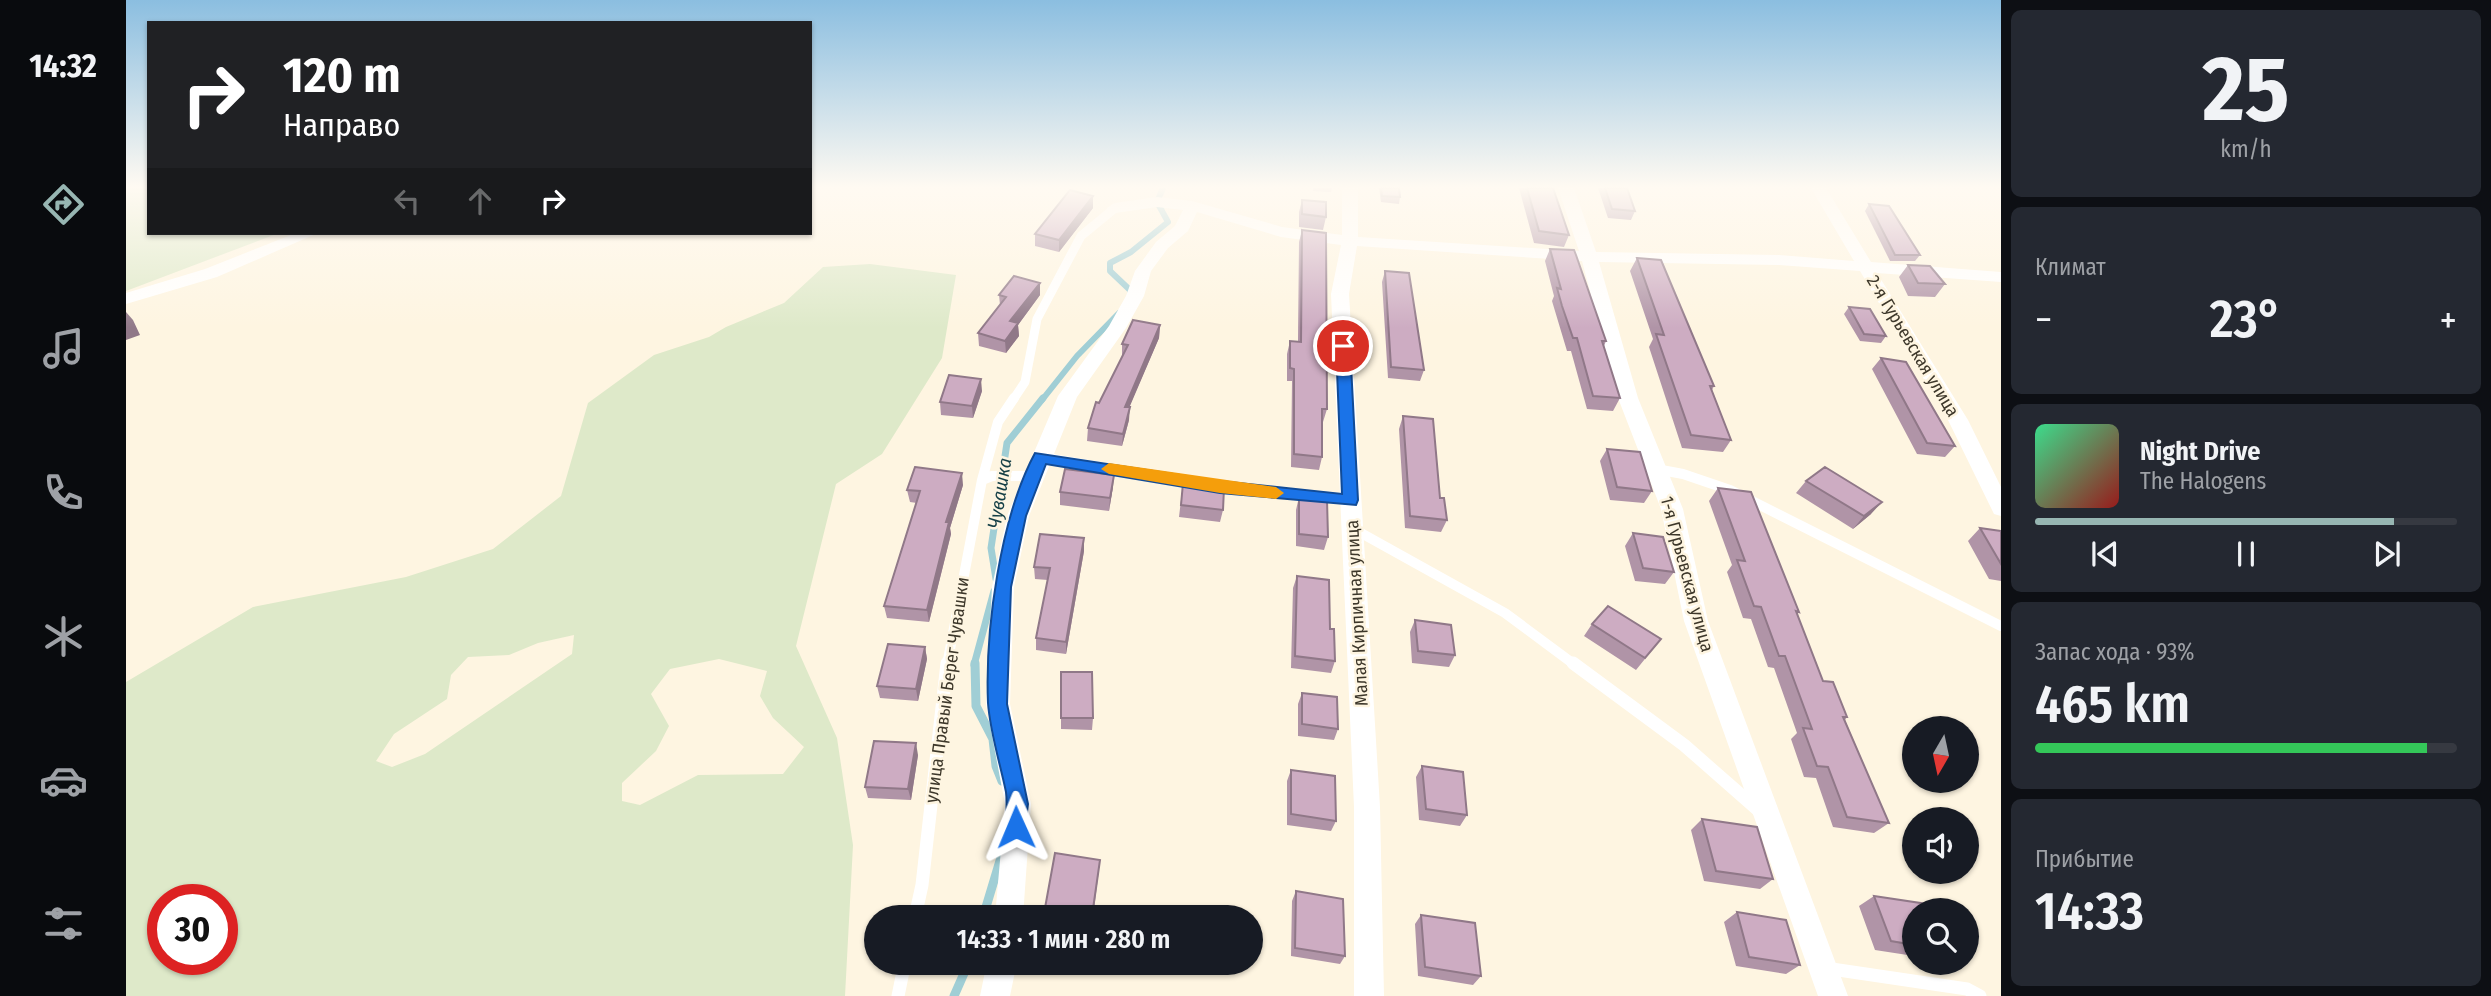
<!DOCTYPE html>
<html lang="ru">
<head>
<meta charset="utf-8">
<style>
  :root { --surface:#171b24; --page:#242831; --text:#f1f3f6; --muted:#9ea1a6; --line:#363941; --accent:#97b6b2 }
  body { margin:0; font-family:"Fira Sans Condensed",sans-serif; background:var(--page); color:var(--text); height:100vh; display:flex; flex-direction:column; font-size:26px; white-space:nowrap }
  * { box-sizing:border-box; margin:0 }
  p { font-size:23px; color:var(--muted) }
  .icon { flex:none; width:38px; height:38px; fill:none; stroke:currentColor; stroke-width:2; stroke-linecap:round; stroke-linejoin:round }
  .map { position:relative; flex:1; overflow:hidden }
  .details { display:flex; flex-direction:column; gap:10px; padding:10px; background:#0d0f14; width:490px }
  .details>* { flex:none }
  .guide { position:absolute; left:21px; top:21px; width:665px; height:214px; border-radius:0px; box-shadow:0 2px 5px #0004; background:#202124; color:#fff; overflow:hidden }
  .needle { width:46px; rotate:189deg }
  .buttons { position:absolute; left:1776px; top:716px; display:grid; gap:14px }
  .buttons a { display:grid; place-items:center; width:77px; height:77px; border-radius:50%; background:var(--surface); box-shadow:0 2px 5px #0004; font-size:35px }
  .speed { position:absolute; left:21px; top:884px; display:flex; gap:14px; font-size:35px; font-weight:700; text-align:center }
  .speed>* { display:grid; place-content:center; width:91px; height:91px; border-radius:50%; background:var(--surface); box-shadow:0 2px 5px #0004; line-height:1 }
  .speed .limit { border:10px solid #d22; background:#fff; color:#111 }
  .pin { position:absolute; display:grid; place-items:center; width:60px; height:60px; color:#fff; margin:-30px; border:4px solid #fff; border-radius:50%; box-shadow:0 2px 7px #0007 }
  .me { position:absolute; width:77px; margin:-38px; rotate:359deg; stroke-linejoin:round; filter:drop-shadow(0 0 5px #0008) }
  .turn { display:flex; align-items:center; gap:24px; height:147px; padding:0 21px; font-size:32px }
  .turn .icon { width:91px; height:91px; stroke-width:2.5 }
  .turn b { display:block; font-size:49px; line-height:60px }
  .lanes { display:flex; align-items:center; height:66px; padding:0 21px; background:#0003; justify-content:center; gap:35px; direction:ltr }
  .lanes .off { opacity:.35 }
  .big { font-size:52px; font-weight:600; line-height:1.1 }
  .details .card { flex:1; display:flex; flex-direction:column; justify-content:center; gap:10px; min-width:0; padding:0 24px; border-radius:10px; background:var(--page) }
  .details .dial { align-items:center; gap:0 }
  .dial b { font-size:91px; line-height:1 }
  .song { display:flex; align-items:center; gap:21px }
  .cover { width:84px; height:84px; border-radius:10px; background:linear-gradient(135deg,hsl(150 70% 55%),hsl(0 70% 35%)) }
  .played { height:7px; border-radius:4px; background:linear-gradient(90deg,var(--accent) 85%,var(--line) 85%) }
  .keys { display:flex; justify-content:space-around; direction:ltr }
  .heat { display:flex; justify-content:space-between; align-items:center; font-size:38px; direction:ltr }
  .charge { height:10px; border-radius:5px; background:linear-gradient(90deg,#34c759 93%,var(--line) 0) }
  .trip { position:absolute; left:738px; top:905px; width:399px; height:70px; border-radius:35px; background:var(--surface); box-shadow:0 2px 5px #0004; font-weight:600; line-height:70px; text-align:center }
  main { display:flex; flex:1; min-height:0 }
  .tabs { display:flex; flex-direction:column; width:126px; justify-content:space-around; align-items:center; background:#090b0e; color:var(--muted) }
  .tabs .icon { width:49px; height:49px }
  .tabs .current { color:var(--accent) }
  .tabs b { font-size:32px; color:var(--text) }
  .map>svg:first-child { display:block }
</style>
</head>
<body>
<main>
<nav class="tabs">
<b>14:32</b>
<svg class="icon current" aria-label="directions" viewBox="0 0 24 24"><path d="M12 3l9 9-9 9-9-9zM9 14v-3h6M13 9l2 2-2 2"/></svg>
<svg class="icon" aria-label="music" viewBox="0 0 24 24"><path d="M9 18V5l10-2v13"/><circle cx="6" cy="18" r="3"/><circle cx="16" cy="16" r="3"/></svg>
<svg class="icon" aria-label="phone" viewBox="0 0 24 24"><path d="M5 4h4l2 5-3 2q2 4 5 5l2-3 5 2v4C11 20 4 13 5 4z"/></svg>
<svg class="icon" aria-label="climate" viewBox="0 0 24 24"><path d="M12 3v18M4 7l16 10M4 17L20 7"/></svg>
<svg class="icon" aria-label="car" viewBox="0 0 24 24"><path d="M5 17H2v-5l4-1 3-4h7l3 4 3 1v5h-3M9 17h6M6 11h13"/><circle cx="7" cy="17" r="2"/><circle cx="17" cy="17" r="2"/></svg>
<svg class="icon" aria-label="filters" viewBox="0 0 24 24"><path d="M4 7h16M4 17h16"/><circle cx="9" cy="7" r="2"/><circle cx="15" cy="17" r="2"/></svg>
</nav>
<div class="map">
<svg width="1875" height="996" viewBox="0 0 1875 996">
  <rect width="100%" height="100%" fill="#fef5e1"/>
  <path fill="#dee9c9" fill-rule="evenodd" d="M0 188H23V233H153L0 291Z
    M744 264 830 275 816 358 756 454 710 484 670 646 711 738 727 845 719 996H0V682L127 607 280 577 367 549 435 496 462 403 528 355 583 337 600 327 658 303 697 267ZM448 635 446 654 299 754 266 767 250 761 268 734 321 699 325 675 342 657 383 655 412 643ZM593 659 641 671 634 696 647 718 678 747 657 774 572 775 514 805 496 801V783L530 751 543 726 525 694 544 669ZM37 900H96V959H37Z"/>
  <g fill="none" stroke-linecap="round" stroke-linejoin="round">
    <path stroke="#a0ced5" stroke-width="6" d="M1006 297 1004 290 984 271V263L1005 252 1042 222 1031 202 1037 188
      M916 400 951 356 993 313"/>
    <path stroke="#a0ced5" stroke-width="7" d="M870 579 865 548 881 443 917 398
      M848 665 868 591"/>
    <path stroke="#a0ced5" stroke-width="9" d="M849 663 850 706 867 739 870 766 876 781
      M857 917 876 854
      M828 996 843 962"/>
    <path stroke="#fff" stroke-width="9" d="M887 400 899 382 911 319 955 236 989 208"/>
    <path stroke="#fff" stroke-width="10" d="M914 457 1094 487 1224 500
      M1530 469 1557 474 1604 490 1875 626
      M856 480 866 476H908
      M1226 528 1379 613 1449 665
      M821 665 856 480 872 422 888 398"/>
    <path stroke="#fff" stroke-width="13" d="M1447 663 1558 745 1631 809
      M789 917 796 885 821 663
      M1699 968 1841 989 1854 996
      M772 996 779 962"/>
    <path fill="#fff" fill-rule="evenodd" d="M1216 188H1232V237L1453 251 1432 188H1448L1470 252 1653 255 1728 261 1685 188H1700L1745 262 1875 272V282L1751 273 1842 420 1875 487V516L1868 514 1822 420 1734 271 1653 265 1473 262 1512 398 1557 509 1582 621 1722 996H1692L1558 621 1535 509 1492 398 1456 261 1231 246 1223 294 1254 807 1258 996H1228V807L1205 294 1215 245 1155 237 1071 212 1062 231 1042 248 1025 271 1018 296 1000 328 951 397 903 516 888 587 884 704 905 804 897 917H869L879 804 860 704 866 587 881 516 932 396 983 326 1000 296 1009 271 1030 242 1049 226 1057 210 1031 207 989 213 981 208 989 203 1031 197 1066 201 1156 227 1216 235Z
      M170 233H192L91 277 0 304V293L79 269Z
      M861 962H891L884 996H854Z"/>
  </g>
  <path fill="#b094a7" d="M1187 188H1206L1205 192 1187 191Z
    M1253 188H1273L1274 197 1273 204 1255 202Z
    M1393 188H1427L1443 235 1438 247 1408 243Z
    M1472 188H1501L1509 211 1505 220 1482 218Z
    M967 196V208L933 252 909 246V234Z
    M1176 200 1200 217 1197 230 1173 227V212Z
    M1743 204 1794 255 1789 261H1764L1739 211Z
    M1176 230 1201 409 1197 422H1196V457L1193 470 1165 467 1166 381H1161V354L1164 341 1172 342 1173 242Z
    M1424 249 1480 341 1478 346 1494 398 1487 411 1461 409 1445 351H1441L1426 301 1428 296 1419 261Z
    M1511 258 1588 386 1586 390 1605 440 1597 452 1556 448 1523 347 1527 339 1504 271Z
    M1782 265 1819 284 1809 297 1782 296 1773 277Z
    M1259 271 1298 370 1294 381 1262 378 1256 282Z
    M873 295H914L892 325 893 336 880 353 853 346 852 333 874 305Z
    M1723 307 1760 336 1755 343 1734 341 1718 314Z
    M1034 325 1033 338 1003 407V420L996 446 961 441 962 428 996 357V344Z
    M1755 358 1829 446 1819 457 1791 454 1746 369Z
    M856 391 847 418 815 415 814 402Z
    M1277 416 1321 520 1315 532 1279 528 1273 429Z
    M1481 449 1526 491 1518 503 1484 500 1474 461Z
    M1680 481 1745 514 1727 529 1670 493Z
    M1057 483 1097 510 1094 522 1053 517Z
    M837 485 824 528 825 534 803 622 761 618 758 606 791 503 784 502 781 490Z
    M987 487 983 511 934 505V492Z
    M1592 488 1673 612 1671 615 1697 681 1721 717 1719 720 1763 823 1748 833 1707 827 1690 778 1678 777 1665 739 1671 733 1648 668 1642 667 1625 619 1617 618 1601 572 1606 565 1583 501Z
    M1173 497 1202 537 1198 550 1170 546V510Z
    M1854 528 1875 531V581L1863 579 1842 541Z
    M1507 533 1548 572 1539 584 1509 581 1499 546Z
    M958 538V551L940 654 910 650V638L922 580 909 579 908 567Z
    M1171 576 1204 629 1209 661 1205 673 1165 668 1167 588Z
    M1289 620 1329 655 1323 667 1286 663 1284 632Z
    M1466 624 1535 639 1510 670 1458 636Z
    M799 647 801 659 792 701 754 698 751 686Z
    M935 672 967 718 966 730 935 729Z
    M1176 693 1212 729 1208 740 1172 736V704Z
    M792 755 785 800 742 798 739 787Z
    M1296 766 1341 815 1334 826 1293 820 1290 777Z
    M1165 770 1210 821 1205 831 1161 825V781Z
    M1576 819 1647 879 1634 889 1578 881 1565 830Z
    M973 870 967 917H920L919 908Z
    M1170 891 1219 956 1214 964 1165 956 1166 901Z
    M1748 896 1788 910V956L1749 950 1733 906Z
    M1611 912 1674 965 1660 974 1610 966 1598 922Z
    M1295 915 1355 976 1347 985 1292 976 1289 924Z"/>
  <path fill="#907888" d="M967 196V208L933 252V240Z
    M914 283V295L892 325 893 336 880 353 879 341 884 321Z
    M0 312 7 320 14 335 0 340Z
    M1034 325 1033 338 998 420 999 407Z
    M855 379 856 391 847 418 846 406Z
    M1004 407 1003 420 996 446 997 434Z
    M836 473 837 485 824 528 825 534 803 622 801 610 820 522Z
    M988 475 987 487 983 511 984 498Z
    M1756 502 1745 514 1727 529 1738 516Z
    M958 538V551L940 654V642Z
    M799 647 801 659 792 701 790 689Z
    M790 743 792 755 785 800 782 789Z"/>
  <path fill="#cdacc2" stroke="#907888" stroke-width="2" d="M1255 188H1273L1274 197 1256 196Z
    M1401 188H1427L1443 235 1413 231Z
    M1479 188H1501L1509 211 1486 209Z
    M944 190 967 196 933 240 909 234Z
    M1176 200 1200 202V217L1176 214Z
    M1743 204 1763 206 1794 255H1769Z
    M1176 230 1200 233 1201 409H1196V457L1168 454V369L1164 368V341L1175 342Z
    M1424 249 1448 250 1450 255 1480 341H1476L1494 398 1467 396 1451 338H1447L1436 306 1431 288 1435 289Z
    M1511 258 1535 260 1588 386H1584L1605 440 1565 435 1530 334 1538 335Z
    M1782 265 1804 266 1819 284 1792 283Z
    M1259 271 1283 273 1298 370 1265 367Z
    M888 276 914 283 884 321 892 323 879 341 852 333 880 297 873 295Z
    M1723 307 1744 309 1760 336 1738 334Z
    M1007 320 1034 325 999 407H1004L997 434 962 428 970 402 973 403 1002 345 996 344Z
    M1755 358 1780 362 1829 446 1801 443Z
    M823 375 855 379 846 406 814 402Z
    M1277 416 1307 419 1314 498H1318L1321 520 1284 516Z
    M1481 449 1514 452 1526 491 1491 487Z
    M789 467 836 473 820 522H823L801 610 758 606 794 491 781 490Z
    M1699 467 1756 502 1738 516 1680 481Z
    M939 469 988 475 984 498 934 492Z
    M1057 483 1098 488 1097 510 1055 505Z
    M1592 488 1625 492 1673 612 1670 611 1697 681 1707 682 1721 717H1717L1763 823 1721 817 1702 767 1691 766 1677 728 1686 729 1659 656H1653L1635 607 1628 606 1611 560 1619 561Z
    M1173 497 1201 500 1202 537 1173 534Z
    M1854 528 1875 531V564Z
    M1507 533 1537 537 1548 572 1517 568Z
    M914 534 958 538 940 642 910 638 924 568 908 567Z
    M1171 576 1203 580 1204 629H1208L1209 661 1169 656Z
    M1482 606 1535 639 1519 658 1466 624Z
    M1289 620 1325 625 1329 655 1292 651Z
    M762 644 799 647 790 689 751 686Z
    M935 672H966L967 718H935Z
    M1176 693 1211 697 1212 729 1176 724Z
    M748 741 790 743 782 789 739 787Z
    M1296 766 1337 772 1341 815 1300 809Z
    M1165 770 1209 776 1210 821 1165 814Z
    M1576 819 1631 827 1647 879 1590 871Z
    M929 853 974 860 966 916 919 908Z
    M1170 891 1217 899 1219 956 1169 948Z
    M1748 896 1801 904 1803 910H1788V945L1765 941Z
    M1611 912 1660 920 1674 965 1623 957Z
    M1295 915 1349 923 1355 976 1299 967Z"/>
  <linearGradient id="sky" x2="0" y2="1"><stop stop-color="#8bbee0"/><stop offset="0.57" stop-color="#fffaf2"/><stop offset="1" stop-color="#fffaf2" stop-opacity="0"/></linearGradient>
  <rect width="1875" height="328" fill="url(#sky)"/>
  <path fill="#1a73e8" stroke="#114b97" stroke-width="2" d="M1217 341 1224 346 1232 500 1230 505 1094 493 920 464 900 516 885 587 881 704 902 804 898 834 890 837 883 834C878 821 882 806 880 792 874 763 864 732 862 703 859 630 874 518 909 453L1094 481 1216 494 1210 346Z"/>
  <path fill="#f59e0b" d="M983 463 1150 487 1158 493 1150 499 1094 493 983 474 975 469Z"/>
  <g text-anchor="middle" stroke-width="5" stroke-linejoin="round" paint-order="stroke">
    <g font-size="18" fill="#3d372a" stroke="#fef5e1">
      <text transform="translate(1787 346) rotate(59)" y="6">2-я Гурьевская улица</text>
      <text transform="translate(1561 574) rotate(75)" y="6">1-я Гурьевская улица</text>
      <text transform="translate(1231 613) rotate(-93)" y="6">Малая Кирпичная улица</text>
      <text transform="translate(821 690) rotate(-82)" y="6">улица Правый Берег Чувашки</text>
    </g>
    <g font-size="19" font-style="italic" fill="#153f46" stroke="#fef5e1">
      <text transform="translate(873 493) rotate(-81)" y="7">Чувашка</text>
    </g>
  </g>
</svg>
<div class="buttons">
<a><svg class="needle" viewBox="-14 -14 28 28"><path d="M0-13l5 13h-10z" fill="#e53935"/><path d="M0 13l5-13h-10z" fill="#9ea1a6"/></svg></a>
<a><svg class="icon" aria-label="sound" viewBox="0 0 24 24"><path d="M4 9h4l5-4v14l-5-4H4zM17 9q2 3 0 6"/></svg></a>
<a><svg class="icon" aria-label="search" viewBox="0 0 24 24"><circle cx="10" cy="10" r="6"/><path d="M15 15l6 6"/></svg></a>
</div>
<div class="speed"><div class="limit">30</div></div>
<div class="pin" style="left:1217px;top:346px;background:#d93025"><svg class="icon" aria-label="arrive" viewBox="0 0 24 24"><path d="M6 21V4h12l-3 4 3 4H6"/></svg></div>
<svg class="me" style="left:890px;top:827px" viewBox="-20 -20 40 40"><path d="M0-17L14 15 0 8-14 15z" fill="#1a73e8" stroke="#fff" stroke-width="4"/></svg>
<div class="trip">14:33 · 1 мин · 280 m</div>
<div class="guide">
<div class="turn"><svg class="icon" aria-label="right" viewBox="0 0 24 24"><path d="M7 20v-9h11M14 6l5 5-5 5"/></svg><div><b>120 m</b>Направо</div></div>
<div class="lanes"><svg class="icon off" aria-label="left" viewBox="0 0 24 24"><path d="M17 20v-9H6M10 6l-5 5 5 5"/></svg><svg class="icon off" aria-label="ahead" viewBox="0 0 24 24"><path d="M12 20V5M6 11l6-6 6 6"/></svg><svg class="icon" aria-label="right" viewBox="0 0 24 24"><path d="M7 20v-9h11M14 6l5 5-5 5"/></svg></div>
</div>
</div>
<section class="details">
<div class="card dial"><b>25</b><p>km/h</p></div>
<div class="card"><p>Климат</p>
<div class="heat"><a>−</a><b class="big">23°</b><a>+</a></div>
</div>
<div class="card">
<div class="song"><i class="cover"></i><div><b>Night Drive</b><p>The Halogens</p></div></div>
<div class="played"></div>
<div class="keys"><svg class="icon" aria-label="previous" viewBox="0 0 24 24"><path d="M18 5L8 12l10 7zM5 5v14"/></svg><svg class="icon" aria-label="pause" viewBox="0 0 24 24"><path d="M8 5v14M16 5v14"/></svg><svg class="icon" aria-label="next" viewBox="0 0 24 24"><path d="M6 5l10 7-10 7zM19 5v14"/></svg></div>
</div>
<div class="card"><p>Запас хода · 93%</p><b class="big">465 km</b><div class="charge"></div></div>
<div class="card"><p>Прибытие</p><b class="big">14:33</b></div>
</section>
</main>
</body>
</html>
